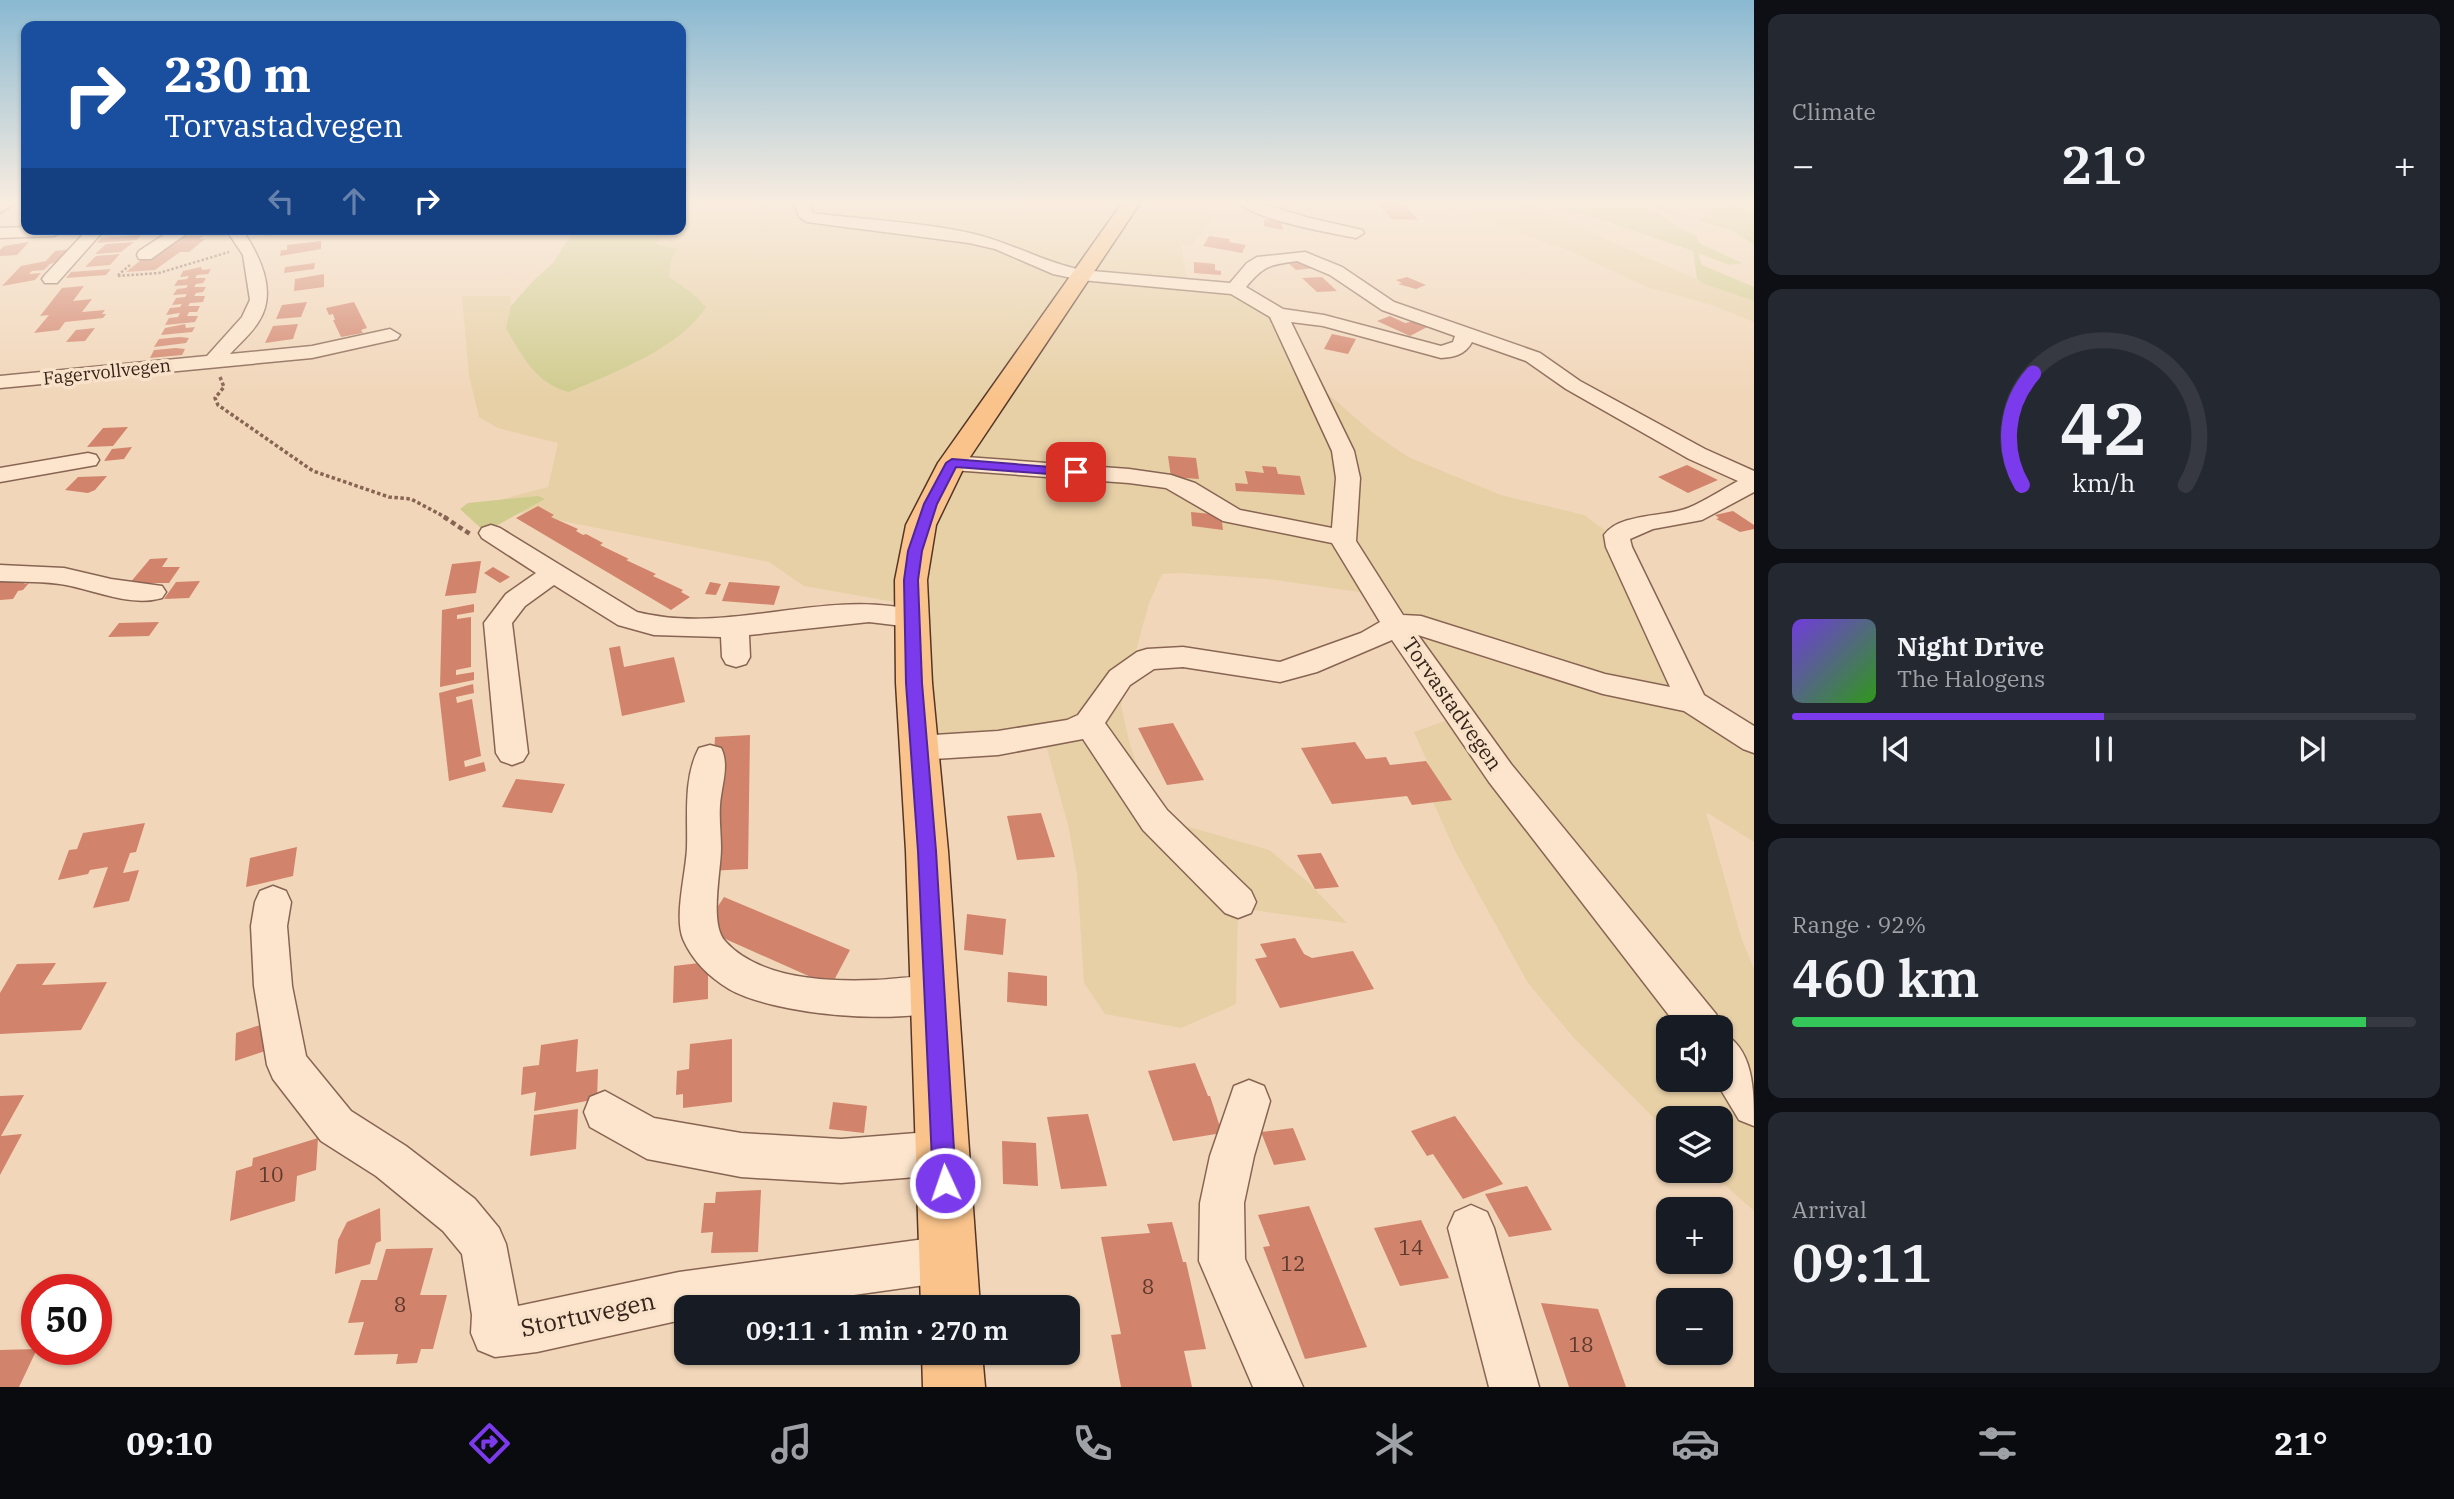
<!DOCTYPE html>
<html lang="en">
<head>
<meta charset="utf-8">
<style>
  :root { --surface:#171b24; --page:#242831; --text:#f1f3f6; --muted:#9ea1a6; --line:#363941; --accent:#7c3aed }
  body { margin:0; font-family:"IBM Plex Serif",serif; background:var(--page); color:var(--text); height:100vh; display:flex; flex-direction:column; font-size:26px; white-space:nowrap }
  * { box-sizing:border-box; margin:0 }
  p { font-size:23px; color:var(--muted) }
  .icon { flex:none; width:38px; height:38px; fill:none; stroke:currentColor; stroke-width:2; stroke-linecap:round; stroke-linejoin:round }
  .map { position:relative; flex:1; overflow:hidden }
  .sheet { display:flex; flex-direction:column; gap:14px; padding:14px; background:#0d0f14; width:700px }
  .sheet>* { flex:none }
  .banner { position:absolute; left:21px; top:21px; width:665px; height:214px; border-radius:14px; box-shadow:0 2px 5px #0004; background:#1a4fa0; color:#fff; overflow:hidden }
  .tools { position:absolute; left:1656px; top:1015px; display:grid; gap:14px }
  .tools a { display:grid; place-items:center; width:77px; height:77px; border-radius:14px; background:var(--surface); box-shadow:0 2px 5px #0004; font-size:35px }
  .speed { position:absolute; left:21px; top:1274px; display:flex; gap:14px; font-size:35px; font-weight:700; text-align:center }
  .speed>* { display:grid; place-content:center; width:91px; height:91px; border-radius:50%; background:var(--surface); box-shadow:0 2px 5px #0004; line-height:1 }
  .speed .limit { border:10px solid #d22; background:#fff; color:#111 }
  .pin { position:absolute; display:grid; place-items:center; width:60px; height:60px; color:#fff; margin:-30px; border-radius:14px; box-shadow:0 4px 10px #0006 }
  .me { position:absolute; width:77px; margin:-38px; rotate:357deg; stroke-linejoin:round; filter:drop-shadow(0 0 5px #0008) }
  .turn { display:flex; align-items:center; gap:24px; height:147px; padding:0 28px; font-size:32px }
  .turn .icon { width:91px; height:91px; stroke-width:2.5 }
  .turn b { display:block; font-size:49px; line-height:60px }
  .lanes { display:flex; align-items:center; height:66px; padding:0 28px; background:#0003; justify-content:center; gap:35px; direction:ltr }
  .lanes .off { opacity:.35 }
  .big { font-size:52px; font-weight:600; line-height:1.1 }
  .sheet .tile { flex:1; display:flex; flex-direction:column; justify-content:center; gap:10px; min-width:0; padding:0 24px; border-radius:14px; background:var(--page) }
  .sheet .dial { align-items:center; gap:0 }
  .dial svg { height:182px; overflow:visible; fill:none; stroke:var(--line); stroke-width:7; stroke-linecap:round; text-anchor:middle }
  .dial text { fill:var(--text); stroke:none }
  .song { display:flex; align-items:center; gap:21px }
  .cover { width:84px; height:84px; border-radius:10px; background:linear-gradient(135deg,hsl(260 70% 55%),hsl(110 70% 35%)) }
  .played { height:7px; border-radius:4px; background:linear-gradient(90deg,var(--accent) 50%,var(--line) 50%) }
  .keys { display:flex; justify-content:space-around; direction:ltr }
  .heat { display:flex; justify-content:space-between; align-items:center; font-size:38px; direction:ltr }
  .charge { height:10px; border-radius:5px; background:linear-gradient(90deg,#34c759 92%,var(--line) 0) }
  .trip { position:absolute; left:674px; top:1295px; width:406px; height:70px; border-radius:14px; background:var(--surface); box-shadow:0 2px 5px #0004; font-weight:600; line-height:70px; text-align:center }
  .tabs { display:flex; height:112px; justify-content:space-around; align-items:center; background:#090b0e; color:var(--muted) }
  .tabs .icon { width:49px; height:49px }
  .tabs .current { color:var(--accent) }
  .tabs b { font-size:32px; color:var(--text) }
  main { display:flex; flex:1; min-height:0 }
  .map>svg:first-child { display:block }
</style>
</head>
<body>
<main>
<div class="map">
<svg width="1754" height="1387" viewBox="0 0 1754 1387">
  <rect width="100%" height="100%" fill="#f1d6b9"/>
  <path fill="#e7d0a6" fill-rule="evenodd" d="M681 203H1201L1202 208 1215 217 1192 245H1181L1188 285 1224 288 1260 304 1328 394 1373 433 1408 457 1501 495 1584 515 1614 537 1671 693 1754 740V842L1706 812 1742 940 1754 969V1211L1709 1171H1720V1118H1668V1132L1573 1037 1528 983 1454 849 1430 795 1428 763 1414 732 1456 717 1366 593 1268 579 1180 573 1162 574 1149 603 1121 705 1130 745 1155 817 1269 850 1309 883 1347 923 1238 908 1236 1004 1181 1028 1105 1014 1084 983 1077 875 1069 829 1046 745 919 747 912 605 804 586 769 562 481 505 548 487 558 443 498 428 479 417 469 376 462 296H511V313L506 328 691 292 669 277 671 260 655 244 674 229H681L686 214 681 208ZM1668 1027H1720V1080H1668Z
    M1437 203H1522L1694 278 1754 299V322L1712 305 1647 287 1567 250Z"/>
  <path fill="#cfcb8d" d="M1533 203C1569 202 1664 193 1688 219L1648 206 1681 229 1697 236 1699 243 1742 263 1730 265 1698 253 1702 265 1754 287V301L1702 283 1697 279 1693 251 1588 215Z
    M1677 203H1729L1754 212V245L1731 230 1699 221 1707 213Z
    M575 229H674L655 244 677 249 671 260 669 277 691 292 706 307C680 348 613 373 569 392 536 384 522 356 506 328L511 306 533 281 553 263Z
    M538 496 545 499 485 532 460 509 468 503Z"/>
  <path fill="#d2836b" d="M1378 203H1403L1418 220 1392 219Z
    M1264 219 1281 221 1283 230 1264 226Z
    M272 229H305L302 233 263 236Z
    M141 235 137 240 97 243 101 238Z
    M186 236H203L199 239H205L189 252H180L155 270 126 272 146 256 162 251Z
    M1209 236 1230 239 1229 242 1246 245 1242 253 1203 246Z
    M321 241V249L280 256 281 250H287V245Z
    M29 242 17 255 0 256V250L4 246Z
    M134 242 121 252 95 254 106 244Z
    M72 249 62 260 50 264 44 270 32 271 29 274 41 273 35 280 2 286 21 266 46 261 55 251Z
    M120 254 110 265 85 267 96 256Z
    M1303 261 1315 268 1296 270 1287 262Z
    M1194 262 1215 264V270L1221 271V275L1194 273Z
    M315 263 314 269 284 273 285 267Z
    M201 267 202 270 211 269 208 274 197 275 195 278H206L203 283 196 284 194 287H206L203 292 196 293 194 296H205L203 302 190 303 188 306H200L197 312H189L187 316H198L195 322 165 325 169 318 178 317 180 313 166 315 170 308 180 307 182 304 172 305 176 298 185 297 187 294 173 295 177 289 186 288 188 285 174 286 178 280 187 279 189 276 180 277 183 271Z
    M111 269 106 275 66 278 71 272Z
    M324 274V287L294 291 295 279Z
    M1322 277 1337 291 1317 292 1302 278Z
    M1407 277 1426 285 1416 289 1398 284 1402 283 1396 280Z
    M84 286 73 301 92 299 82 312 105 310 102 314H106L103 318 65 322 59 330 34 333 49 315 40 316 62 288Z
    M307 302 301 317 276 319 282 305Z
    M354 302 367 328 361 330 363 333 341 337 333 320H335L333 314 329 315 326 308Z
    M1390 316 1405 323 1419 320 1431 325 1410 336 1377 321Z
    M185 324 186 328 195 327 192 332 161 335 165 328Z
    M298 324 293 339 265 343 273 326Z
    M95 328 85 341 66 342 76 330Z
    M1332 334 1356 339 1348 354 1324 349Z
    M180 337 189 338 186 343 154 347 159 339Z
    M176 348 185 349 182 355 150 358 154 350Z
    M128 427 113 446 87 447 103 428Z
    M132 447 124 459 104 461 112 449Z
    M1168 456 1196 458 1199 479 1171 477Z
    M1687 465 1718 480 1688 493 1658 477Z
    M1262 466 1276 467 1278 474 1300 476 1305 495 1236 491 1235 483 1248 484 1245 471 1264 473Z
    M107 476 95 490 88 493 65 490 78 477Z
    M538 506 554 515 551 517 578 529 576 531 583 535 586 534 603 543 600 545 629 559 626 560 656 574 653 576 683 590 681 592 690 597 671 610 516 518Z
    M1733 511 1754 525V529L1740 532 1716 519 1719 518 1715 515Z
    M1191 512 1221 515 1223 530 1192 526Z
    M168 558 162 567H180L169 583H147L144 587 129 584 150 559Z
    M481 561 476 593 445 596 452 564Z
    M493 567 510 577 500 583 484 573Z
    M29 577 24 584 29 583 23 590 18 591 13 599 0 600V579Z
    M200 581 189 598 164 599 176 582Z
    M710 582 721 584 716 595 705 594Z
    M729 582 780 586 774 605 722 601Z
    M474 604V612L457 615V619L471 617V667L456 670V675L474 672V680L440 687 442 610Z
    M159 622 149 636 108 637 119 623Z
    M620 646 624 667 674 657 685 702 622 716 609 648Z
    M473 684 474 693 456 697 457 703 472 699 481 756 464 761 465 767 484 762 486 771 449 781 439 693Z
    M1173 723 1204 780 1167 785 1138 728Z
    M750 735 748 869 708 871 715 737Z
    M1355 742 1366 759 1386 757 1390 765 1426 761 1452 800 1412 805 1407 796 1332 804 1301 748Z
    M516 779 565 784 552 813 502 807Z
    M1041 813 1055 857 1017 860 1007 816Z
    M145 823 136 852 130 853 123 873 139 870 129 901 93 908 108 867 90 870 88 874 58 880 69 850 77 849 83 833Z
    M297 847 293 876 246 887 250 858Z
    M1321 853 1339 887 1315 889 1297 855Z
    M724 897 850 950 831 986 703 929Z
    M967 914 1006 919 1003 955 964 950Z
    M1295 938 1304 954 1312 958 1353 951 1374 989 1280 1008 1255 959 1267 957 1260 944Z
    M708 962V999L673 1003 674 966Z
    M56 963 42 985 107 982 81 1030 0 1034V993L17 964Z
    M1008 972 1047 976V1006L1007 1002Z
    M275 1020 274 1048 235 1061 236 1033Z
    M578 1039 576 1072 598 1069 597 1099 534 1111 536 1092 521 1095 523 1067 539 1065 541 1045Z
    M732 1039V1102L683 1108V1094L676 1095 677 1071 689 1069 690 1044Z
    M1195 1063 1208 1096H1210L1222 1133 1173 1141 1148 1071Z
    M24 1095 1 1136 22 1134 0 1175V1096Z
    M833 1102 867 1106 864 1133 829 1129Z
    M578 1109 576 1149 530 1156 534 1115Z
    M1088 1114 1107 1186 1061 1189 1047 1117Z
    M1455 1116 1503 1184 1463 1199 1433 1154 1427 1156 1411 1131Z
    M1293 1128 1306 1160 1274 1165 1261 1132Z
    M318 1138 316 1170 297 1176 295 1201 230 1221 236 1171 252 1166 253 1158Z
    M1002 1141 1036 1143 1038 1186 1003 1184Z
    M1527 1186 1552 1230 1509 1237 1485 1194Z
    M761 1190 758 1252 711 1253 713 1232 701 1233 704 1203H715L716 1192Z
    M1309 1206 1367 1347 1305 1359 1263 1247 1270 1246 1258 1215Z
    M380 1208 381 1241 376 1243 370 1264 335 1274 338 1240 347 1222Z
    M1421 1220 1449 1278 1400 1286 1374 1228Z
    M1172 1222 1183 1262H1186L1206 1349 1184 1351 1192 1387H1121L1111 1335 1121 1334 1101 1237 1150 1233 1147 1224Z
    M433 1248 420 1295H447L433 1349H421L417 1363 396 1364 398 1354 354 1355 364 1322 348 1323 361 1280H377L386 1249Z
    M1541 1303 1598 1309 1626 1387H1569Z
    M37 1349 19 1387H0V1350Z"/>
  <g fill="none" stroke-linecap="round" stroke-linejoin="round">
    <g stroke="#886553" stroke-width="3">
      <path id="minor" d="M794 203H809L813 213C864 220 924 222 974 234 1011 243 1044 262 1081 270L1230 283 1247 263 1257 257 1305 252 1342 267 1394 302 1540 353 1580 381 1705 449 1754 471V492L1702 520 1653 529 1630 539 1632 547 1704 695 1754 726V753L1743 749 1684 711 1603 694 1418 635 1511 764 1716 1014 1722 1027 1720 1031V1027H1678L1489 782 1392 640 1317 672 1280 682 1183 667 1154 669 1130 685 1105 723 1167 810 1251 891 1256 902 1251 913 1238 918 1225 913 1143 830 1083 739 998 755 918 760 907 756 902 748 907 740 918 736 998 731 1067 720 1078 715 1110 671 1137 652 1147 649 1183 647 1280 662 1361 633 1380 622 1332 543 1223 521 1166 488 1129 483 952 470 944 468 941 463 944 458 952 456 1129 469 1171 475 1195 483 1240 510 1332 528 1336 478 1332 451 1270 317 1231 294 1081 280 1053 274 995 249 969 243 807 222 799 217ZM1297 261 1330 275 1382 310 1455 336 1453 342 1441 346 1324 315 1283 309 1246 287C1264 265 1270 265 1297 261ZM1291 322 1323 326 1441 358C1454 357 1465 355 1472 342L1526 361 1566 389 1689 459 1738 481C1721 490 1705 501 1688 508 1666 517 1619 513 1604 535L1606 547 1670 687 1605 674 1421 616 1403 615 1356 541 1360 478 1354 451Z
        M1239 203H1260L1306 217 1362 230 1364 233 1356 238C1331 233 1256 220 1239 203Z
        M26 227V229L62 231 54 236 0 238V228Z
        M88 229H105L57 283H45L42 279 45 275Z
        M154 229H242C259 255 278 291 259 321 252 333 240 343 230 354L312 346 390 329 400 335 397 339 312 358 0 388V376L207 356 242 317 250 300 243 255 229 234H186L151 259H139L137 255 139 251 165 234Z
        M88 453 96 455 99 460 96 465 0 482V468Z
        M491 525 500 528 637 612C731 636 828 586 921 612L925 618 921 624 911 627 869 622 749 635 750 657 746 664 736 667 726 664 722 657 721 637 654 635 618 625 554 585 525 606 512 623 528 753 523 761 512 765 501 761 496 753 484 623 506 594 536 573 482 538 479 533 482 528Z
        M0 565 64 568 111 579 162 586 166 592 162 598C131 607 97 591 66 585 45 581 21 582 0 581Z
        M710 745 721 748C730 765 721 787 720 805 719 819 721 834 721 848 721 871 709 924 725 941 759 979 828 982 875 980 900 979 926 973 949 982L954 995 949 1008C901 1026 774 1015 729 989 709 977 692 960 683 939 674 916 686 873 687 848 688 816 683 778 699 748Z
        M273 886 286 891 291 902 287 926 292 986 306 1056 351 1111 406 1146 475 1199 499 1228 506 1244 518 1306 679 1272 925 1239H948L964 1246 971 1262 964 1278 948 1285H925L768 1307H686V1319L537 1352 495 1357 478 1350 471 1333 472 1315 462 1254 443 1231 376 1176 321 1141 273 1079 267 1065 254 986 251 926 255 902 260 891Z
        M1720 1031C1754 1048 1754 1089 1754 1126L1739 1120 1715 1080H1720Z
        M1249 1080 1264 1086 1270 1101 1254 1156 1244 1203 1245 1259 1303 1387H1253L1199 1261 1200 1203 1210 1156 1234 1086Z
        M605 1091 654 1118 741 1133 841 1139 929 1132 958 1141 965 1156 958 1171 943 1178 929 1176 841 1183 741 1177 647 1159 590 1127 584 1112 590 1097Z
        M1471 1205 1487 1212 1494 1228 1539 1387H1489L1448 1228 1455 1212Z"/>
    </g>
    <g stroke="#553528" stroke-width="3">
      <path id="major" d="M0 203H16L0 213Z
        M1122 203H1140L966 463 936 525 927 580 932 683 948 851 980 1307H921L906 851 896 683 895 580 906 525 938 463Z
        M922 1353H982L985 1387H923Z"/>
    </g>
    <path stroke="#886553" stroke-width="2.5" stroke-dasharray="2.5 2" stroke-linecap="butt" d="M130 265 117 276 159 273 229 252"/>
    <path stroke="#886553" stroke-width="3.5" stroke-dasharray="3.5 2.5" stroke-linecap="butt" d="M220 377 224 387 215 398 218 405 313 471 389 497 411 499 447 518"/>
    <path stroke="#886553" stroke-width="4.5" stroke-dasharray="5 3.5" stroke-linecap="butt" d="M444 517 470 534"/>
    <use href="#minor" fill="#fce5cc" fill-rule="evenodd"/>
    <use href="#major" fill="#f9c38b" fill-rule="evenodd"/>
  </g>
  <linearGradient id="sky" x2="0" y2="1"><stop stop-color="#8ab9d2"/><stop offset="0.51" stop-color="#f9ede0"/><stop offset="1" stop-color="#f9ede0" stop-opacity="0"/></linearGradient>
  <rect width="1754" height="397" fill="url(#sky)"/>
  <path fill="#7c3aed" stroke="#51269a" stroke-width="2" d="M952 459 1076 469 1083 472 1076 476 956 467 937 504 922 551 918 580 922 683 936 851 956 1183 953 1191 945 1194 936 1191 933 1183 918 851 906 683 904 580 908 551 924 504 946 463Z"/>
  <g text-anchor="middle" stroke-width="7" stroke-linejoin="round" paint-order="stroke">
    <g font-size="18" fill="#352219" stroke="#f8e2c9">
      <text transform="translate(107 372) rotate(-6)" y="6">Fagervollvegen</text>
    </g>
    <g font-size="21" fill="#352219" stroke="#f8e2c9">
      <text transform="translate(1452 704) rotate(55)" y="7">Torvastadvegen</text>
    </g>
    <g font-size="21" fill="#5c3a2e">
      <text x="271" y="1182">10</text>
      <text x="1411" y="1255">14</text>
      <text x="1293" y="1271">12</text>
      <text x="1148" y="1294">8</text>
      <text x="400" y="1312">8</text>
      <text x="1581" y="1352">18</text>
    </g>
    <g font-size="24" fill="#352219" stroke="#f8e2c9">
      <text transform="translate(588 1315) rotate(-12)" y="8">Stortuvegen</text>
    </g>
  </g>
</svg>
<div class="tools">
<a><svg class="icon" aria-label="sound" viewBox="0 0 24 24"><path d="M4 9h4l5-4v14l-5-4H4zM17 9q2 3 0 6"/></svg></a>
<a><svg class="icon" aria-label="layers" viewBox="0 0 24 24"><path d="M12 4l9 5-9 5-9-5zM3 14l9 5 9-5"/></svg></a>
<a>+</a>
<a>−</a>
</div>
<div class="speed"><div class="limit">50</div></div>
<div class="pin" style="left:1076px;top:472px;background:#d93025"><svg class="icon" aria-label="arrive" viewBox="0 0 24 24"><path d="M6 21V4h12l-3 4 3 4H6"/></svg></div>
<svg class="me" style="left:945px;top:1183px" viewBox="-20 -20 40 40"><circle r="17" fill="#7c3aed" stroke="#fff" stroke-width="3"/><path d="M0-11L8 9 0 5-8 9z" fill="#fff"/></svg>
<div class="trip">09:11 · 1 min · 270 m</div>
<div class="banner">
<div class="turn"><svg class="icon" aria-label="right" viewBox="0 0 24 24"><path d="M7 20v-9h11M14 6l5 5-5 5"/></svg><div><b>230 m</b>Torvastadvegen</div></div>
<div class="lanes"><svg class="icon off" aria-label="left" viewBox="0 0 24 24"><path d="M17 20v-9H6M10 6l-5 5 5 5"/></svg><svg class="icon off" aria-label="ahead" viewBox="0 0 24 24"><path d="M12 20V5M6 11l6-6 6 6"/></svg><svg class="icon" aria-label="right" viewBox="0 0 24 24"><path d="M7 20v-9h11M14 6l5 5-5 5"/></svg></div>
</div>
</div>
<section class="sheet">
<div class="tile"><p>Climate</p>
<div class="heat"><a>−</a><b class="big">21°</b><a>+</a></div>
</div>
<div class="tile dial"><svg viewBox="0 0 100 80">
<path d="M14 69A42 42 0 1 1 86 69"/>
<path d="M14 69A42 42 0 0 1 19 20" stroke="#7c3aed"/>
<text x="50" y="56" font-size="32" font-weight="700">42</text>
<text x="50" y="72" font-size="11">km/h</text>
</svg></div>
<div class="tile">
<div class="song"><i class="cover"></i><div><b>Night Drive</b><p>The Halogens</p></div></div>
<div class="played"></div>
<div class="keys"><svg class="icon" aria-label="previous" viewBox="0 0 24 24"><path d="M18 5L8 12l10 7zM5 5v14"/></svg><svg class="icon" aria-label="pause" viewBox="0 0 24 24"><path d="M8 5v14M16 5v14"/></svg><svg class="icon" aria-label="next" viewBox="0 0 24 24"><path d="M6 5l10 7-10 7zM19 5v14"/></svg></div>
</div>
<div class="tile"><p>Range · 92%</p><b class="big">460 km</b><div class="charge"></div></div>
<div class="tile"><p>Arrival</p><b class="big">09:11</b></div>
</section>
</main>
<nav class="tabs">
<b>09:10</b>
<svg class="icon current" aria-label="directions" viewBox="0 0 24 24"><path d="M12 3l9 9-9 9-9-9zM9 14v-3h6M13 9l2 2-2 2"/></svg>
<svg class="icon" aria-label="music" viewBox="0 0 24 24"><path d="M9 18V5l10-2v13"/><circle cx="6" cy="18" r="3"/><circle cx="16" cy="16" r="3"/></svg>
<svg class="icon" aria-label="phone" viewBox="0 0 24 24"><path d="M5 4h4l2 5-3 2q2 4 5 5l2-3 5 2v4C11 20 4 13 5 4z"/></svg>
<svg class="icon" aria-label="climate" viewBox="0 0 24 24"><path d="M12 3v18M4 7l16 10M4 17L20 7"/></svg>
<svg class="icon" aria-label="car" viewBox="0 0 24 24"><path d="M5 17H2v-5l4-1 3-4h7l3 4 3 1v5h-3M9 17h6M6 11h13"/><circle cx="7" cy="17" r="2"/><circle cx="17" cy="17" r="2"/></svg>
<svg class="icon" aria-label="filters" viewBox="0 0 24 24"><path d="M4 7h16M4 17h16"/><circle cx="9" cy="7" r="2"/><circle cx="15" cy="17" r="2"/></svg>
<b>21°</b>
</nav>
</body>
</html>
